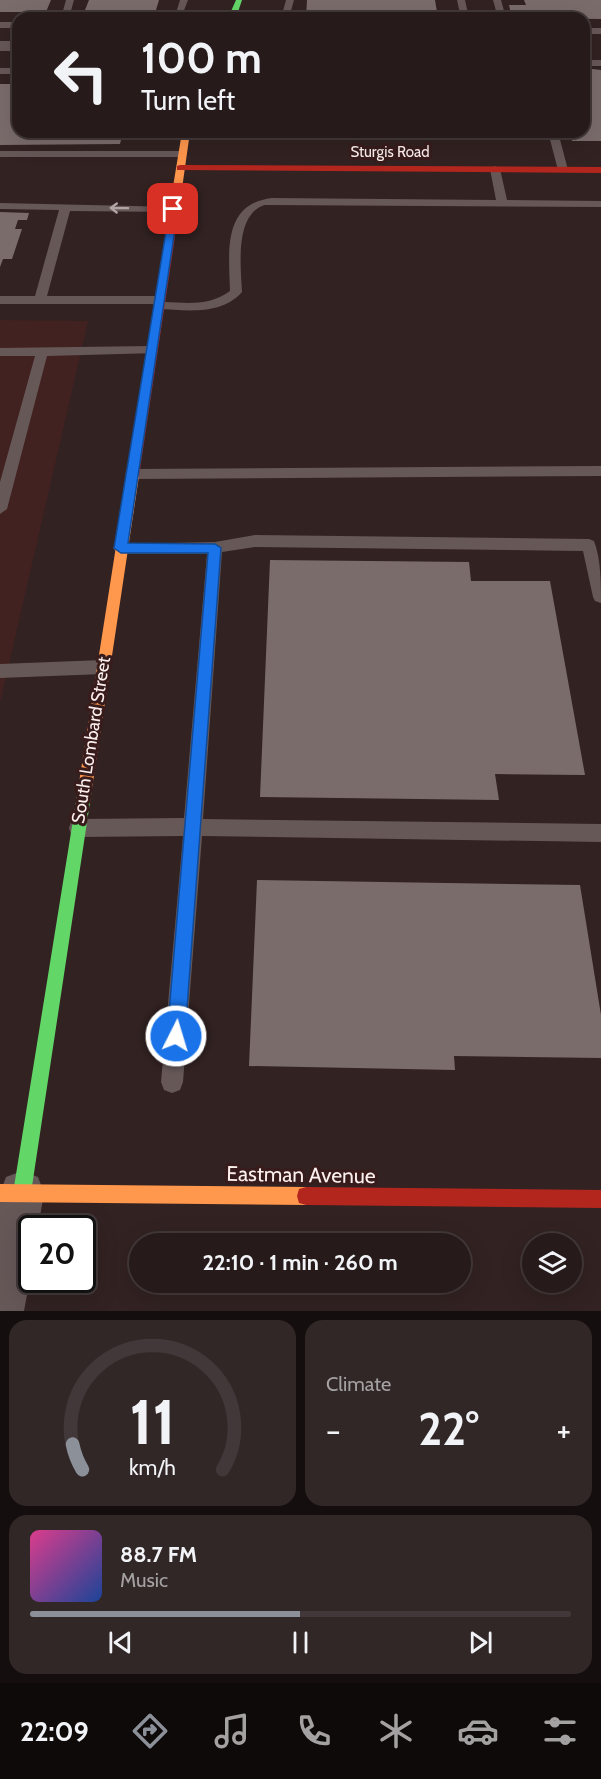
<!DOCTYPE html>
<html lang="en">
<head>
<meta charset="utf-8">
<style>
  :root { --surface:#261a1a; --page:#322727; --text:#f1f3f6; --muted:#a4a1a2; --line:#423839; --accent:#8c9099 }
  body { margin:0; font-family:Cabin,sans-serif; background:var(--page); color:var(--text); height:100vh; display:flex; flex-direction:column; font-size:22px; white-space:nowrap }
  * { box-sizing:border-box; margin:0 }
  p { font-size:20px; color:var(--muted) }
  .icon { flex:none; width:33px; height:33px; fill:none; stroke:currentColor; stroke-width:2; stroke-linecap:round; stroke-linejoin:round }
  .map { position:relative; height:1311px; overflow:hidden }
  .side { display:flex; flex-direction:column; gap:9px; padding:9px; background:#150e0e; flex:1 }
  .side>* { flex:none }
  .top-card { position:absolute; left:12px; top:12px; width:578px; height:126px; border-radius:18px; box-shadow:0 6px 24px #0002,0 0 0 2px var(--line); background:#261a1a; color:var(--text); overflow:hidden }
  .tools { position:absolute; left:522px; top:1233px; display:grid; gap:12px }
  .tools a { display:grid; place-items:center; width:60px; height:60px; border-radius:50%; background:var(--surface); box-shadow:0 6px 24px #0002,0 0 0 2px var(--line); font-size:30px }
  .speed { position:absolute; left:18px; top:1215px; display:flex; gap:12px; font-size:30px; font-weight:700; text-align:center }
  .speed>* { display:grid; place-content:center; width:78px; height:78px; border-radius:50%; background:var(--surface); box-shadow:0 6px 24px #0002,0 0 0 2px var(--line); line-height:1 }
  .speed .limit { border:3px solid #111; border-radius:9px; background:#fff; color:#111 }
  .pin { position:absolute; display:grid; place-items:center; width:51px; height:51px; color:#fff; margin:-26px; border-radius:12px; box-shadow:0 3px 9px #0006 }
  .me { position:absolute; width:66px; margin:-33px; rotate:5deg; stroke-linejoin:round; filter:drop-shadow(0 0 4px #0008) }
  .turn { display:flex; align-items:center; gap:21px; height:126px; padding:0 30px; font-size:27px }
  .turn .icon { width:78px; height:78px; stroke-width:2.5 }
  .turn b { display:block; font-size:42px; line-height:51px }
  .big { font-size:45px; font-weight:800; line-height:1.1 }
  .side .tile { flex:1; display:flex; flex-direction:column; justify-content:center; gap:9px; min-width:0; padding:0 21px; border-radius:18px; background:var(--page) }
  .side .dial { align-items:center; gap:0 }
  .dial svg { height:156px; overflow:visible; fill:none; stroke:var(--line); stroke-width:7; stroke-linecap:round; text-anchor:middle }
  .dial text { fill:var(--text); stroke:none }
  .song { display:flex; align-items:center; gap:18px }
  .cover { width:72px; height:72px; border-radius:9px; background:linear-gradient(135deg,hsl(330 70% 55%),hsl(220 70% 35%)) }
  .played { height:6px; border-radius:3px; background:linear-gradient(90deg,var(--accent) 50%,var(--line) 50%) }
  .keys { display:flex; justify-content:space-around; direction:ltr }
  .heat { display:flex; justify-content:space-between; align-items:center; font-size:33px; direction:ltr }
  .side .tiles { flex:1; display:grid; gap:9px; grid-template-columns:1fr 1fr }
  .tile:last-child { grid-column:span 2 }
  .trip { position:absolute; left:129px; top:1233px; width:342px; height:60px; border-radius:30px; background:var(--surface); box-shadow:0 6px 24px #0002,0 0 0 2px var(--line); font-weight:800; line-height:60px; text-align:center }
  .dock { display:flex; height:96px; justify-content:space-around; align-items:center; background:#0f0a0a; color:var(--muted) }
  .dock .icon { width:42px; height:42px }
  .dock .on { color:var(--accent) }
  .dock b { font-size:27px; color:var(--text) }
  .map>svg:first-child { display:block }
</style>
</head>
<body>
<div class="map">
<svg width="601" height="1311" viewBox="0 0 601 1311">
  <rect width="100%" height="100%" fill="#322222"/>
  <path fill="#422121" d="M0 320 88 321 0 703Z"/>
  <path fill="#7b6c6c" d="M0 0H51L46 12H0Z
    M89 0H159L156 10H85Z
    M307 0H435L438 18H306Z
    M524 0H601V19L512 18 509 5H526Z
    M584 68 601 70V141H572L569 132H584Z
    M0 84H18V132H123L120 144 0 145Z
    M0 212 29 213 27 220H18L15 229H22L12 259H3L0 267Z
    M270 560 469 562 471 581H550L585 775 495 774 499 800 260 797Z
    M257 880 580 885 601 1015V1058L454 1056 455 1070 249 1066Z"/>
  <g fill="none" stroke-linecap="round" stroke-linejoin="round">
    <path fill="#675858" fill-rule="evenodd" d="M66 0H74L69 18H61Z
      M180 0H188L181 18H172L176 13Z
      M286 0H294L289 18H281Z
      M457 0H465L469 18H461Z
      M493 0H501L506 18H498Z
      M0 22H18V28H0Z
      M584 28H601V34H584Z
      M584 60H601V66H584Z
      M0 68H18V74H0Z
      M252 132H490V134L485 137 256 136Z
      M548 132H558L568 170 567 172 558 170Z
      M0 151H182L187 154 182 157H0Z
      M495 166 500 169 507 200 601 201V207L265 205C234 214 241 268 242 292 221 316 186 310 158 309L154 308 153 304H0V296H35L59 210 0 209V203L177 207 179 209 173 212 70 211 47 296H159L163 297 164 302C188 303 210 306 230 291 229 252 222 204 272 198L496 200 490 169Z
      M152 346 157 347 158 350 157 353 47 356 7 509 0 514V482L35 356H0V348Z
      M601 466V476L132 479 125 474 132 469Z
      M255 535 589 539 594 541C601 559 601 583 601 603L595 601 593 597 583 551 255 547 222 552 203 819 601 824V842L202 836 183 1082 180 1090 172 1093 164 1090 161 1082 183 836 78 837 71 834 69 828 71 822 78 819 184 818 207 554H121L116 552 113 548 116 544 215 542Z
      M103 660 109 662 111 667 109 672 103 674 0 678V664Z"/>
    <path fill="#675858" fill-rule="evenodd" d="M0 41H18V51H0Z
      M22 1171 38 1177 44 1193 38 1228H32V1268L24 1311H0V1193L6 1177Z"/>
    <path fill="#63d668" fill-rule="evenodd" d="M236 0H242L236 18H228Z
      M85 782 90 784 92 789 31 1193 29 1200 22 1202 15 1200 13 1193 78 789 80 784Z"/>
    <path fill="#ff974d" fill-rule="evenodd" d="M182 132H190L178 217 173 220 168 217Z
      M133 472 139 476 92 789 90 794 85 796 80 794 78 789 127 476Z
      M0 1184 306 1187 313 1189 315 1196 313 1203 306 1205 0 1202Z"/>
    <path fill="#b3261e" fill-rule="evenodd" d="M180 165 601 167V173L177 170V166Z
      M173 214 178 217 139 476 133 480 127 476 168 217Z
      M306 1187 601 1190V1208L306 1205 299 1203 297 1196 299 1189Z"/>
  </g>
  <defs><path id="oneway-shaft" d="M-6 0H5M1.5-3L5.5 0L1.5 3" fill="none" stroke-width="1.6" stroke-linecap="round" stroke-linejoin="round" transform="scale(1.5)"/></defs>
  <use stroke="#b2a4a4" href="#oneway-shaft" transform="translate(119 208) rotate(-179)"/>
  <path fill="#1a73e8" stroke="#114b97" stroke-width="1.5" d="M170 207 178 209 128 543 215 544 221 548 185 1036 182 1042 176 1045 170 1042 167 1036 208 553H121L114 548Z"/>
  <g text-anchor="middle" stroke-width="6" stroke-linejoin="round" paint-order="stroke">
    <g font-size="15" fill="#fcf0ef" stroke="#381c1c">
      <text x="390" y="157">Sturgis Road</text>
    </g>
    <g font-size="18" fill="#fcf0ef" stroke="#381c1c">
      <text transform="translate(91 740) rotate(-81)" y="6">South Lombard Street</text>
    </g>
    <g font-size="21" fill="#fcf0ef" stroke="#381c1c">
      <text transform="translate(301 1175) rotate(1)" y="7">Eastman Avenue</text>
    </g>
  </g>
</svg>
<div class="tools">
<a><svg class="icon" aria-label="layers" viewBox="0 0 24 24"><path d="M12 4l9 5-9 5-9-5zM3 14l9 5 9-5"/></svg></a>
</div>
<div class="speed"><div class="limit">20</div></div>
<div class="pin" style="left:173px;top:209px;background:#d93025"><svg class="icon" aria-label="arrive" viewBox="0 0 24 24"><path d="M6 21V4h12l-3 4 3 4H6"/></svg></div>
<svg class="me" style="left:176px;top:1036px" viewBox="-20 -20 40 40"><circle r="17" fill="#1a73e8" stroke="#fff" stroke-width="3"/><path d="M0-11L8 9 0 5-8 9z" fill="#fff"/></svg>
<div class="trip">22:10 · 1 min · 260 m</div>
<div class="top-card">
<div class="turn"><svg class="icon" aria-label="left" viewBox="0 0 24 24"><path d="M17 20v-9H6M10 6l-5 5 5 5"/></svg><div><b>100 m</b>Turn left</div></div>
</div>
</div>
<section class="side">
<div class="tiles">
<div class="tile dial"><svg viewBox="0 0 100 80">
<path d="M14 69A42 42 0 1 1 86 69"/>
<path d="M14 69A42 42 0 0 1 9 56" stroke="#8c9099"/>
<text x="50" y="56" font-size="32" font-weight="700">11</text>
<text x="50" y="72" font-size="11">km/h</text>
</svg></div>
<div class="tile"><p>Climate</p>
<div class="heat"><a>−</a><b class="big">22°</b><a>+</a></div>
</div>
<div class="tile">
<div class="song"><i class="cover"></i><div><b>88.7 FM</b><p>Music</p></div></div>
<div class="played"></div>
<div class="keys"><svg class="icon" aria-label="previous" viewBox="0 0 24 24"><path d="M18 5L8 12l10 7zM5 5v14"/></svg><svg class="icon" aria-label="pause" viewBox="0 0 24 24"><path d="M8 5v14M16 5v14"/></svg><svg class="icon" aria-label="next" viewBox="0 0 24 24"><path d="M6 5l10 7-10 7zM19 5v14"/></svg></div>
</div>
</div>
</section>
<nav class="dock">
<b>22:09</b>
<svg class="icon on" aria-label="directions" viewBox="0 0 24 24"><path d="M12 3l9 9-9 9-9-9zM9 14v-3h6M13 9l2 2-2 2"/></svg>
<svg class="icon" aria-label="music" viewBox="0 0 24 24"><path d="M9 18V5l10-2v13"/><circle cx="6" cy="18" r="3"/><circle cx="16" cy="16" r="3"/></svg>
<svg class="icon" aria-label="phone" viewBox="0 0 24 24"><path d="M5 4h4l2 5-3 2q2 4 5 5l2-3 5 2v4C11 20 4 13 5 4z"/></svg>
<svg class="icon" aria-label="climate" viewBox="0 0 24 24"><path d="M12 3v18M4 7l16 10M4 17L20 7"/></svg>
<svg class="icon" aria-label="car" viewBox="0 0 24 24"><path d="M5 17H2v-5l4-1 3-4h7l3 4 3 1v5h-3M9 17h6M6 11h13"/><circle cx="7" cy="17" r="2"/><circle cx="17" cy="17" r="2"/></svg>
<svg class="icon" aria-label="filters" viewBox="0 0 24 24"><path d="M4 7h16M4 17h16"/><circle cx="9" cy="7" r="2"/><circle cx="15" cy="17" r="2"/></svg>
</nav>
</body>
</html>
